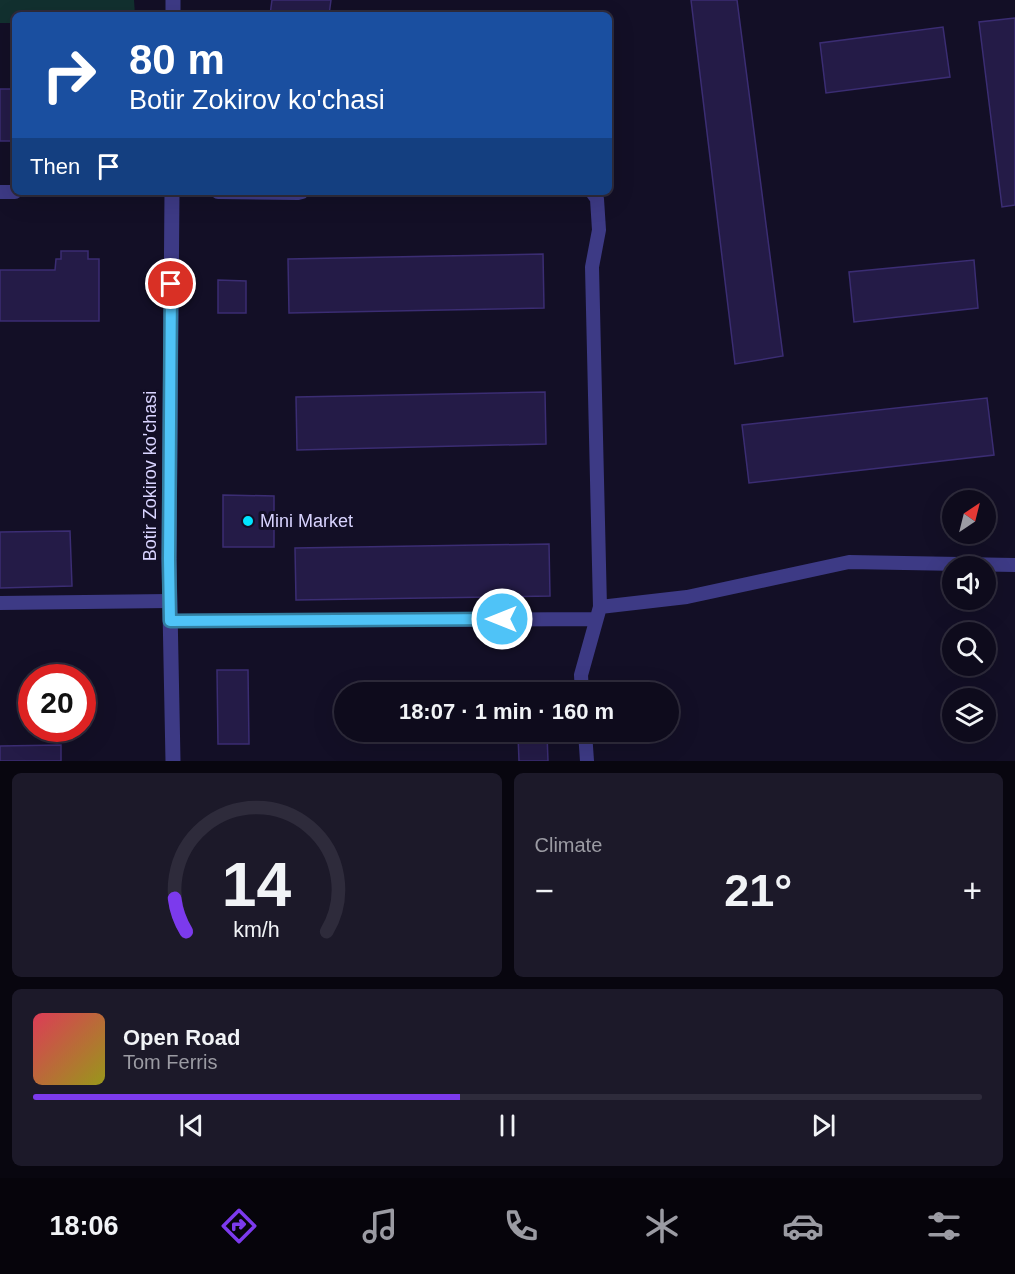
<!DOCTYPE html>
<html lang="en">
<head>
<meta charset="utf-8">
<style>
  :root { --surface:#0e0b1c; --page:#1c1929; --text:#f1f3f6; --muted:#9b9ba3; --line:#2e2b3b; --accent:#7c3aed }
  body { margin:0; font-family:Helvetica,sans-serif; background:var(--page); color:var(--text); height:100vh; display:flex; flex-direction:column; font-size:22px; white-space:nowrap }
  * { box-sizing:border-box; margin:0 }
  p { font-size:20px; color:var(--muted) }
  .icon { flex:none; width:33px; height:33px; fill:none; stroke:currentColor; stroke-width:2; stroke-linecap:round; stroke-linejoin:round }
  .map { position:relative; height:761px; overflow:hidden }
  .drawer { display:flex; flex-direction:column; gap:12px; padding:12px; background:#08060f; flex:1 }
  .drawer>* { flex:none }
  .guide { position:absolute; left:12px; top:12px; width:600px; height:183px; border-radius:9px; box-shadow:0 6px 24px #0002,0 0 0 2px var(--line); background:#1a4fa0; color:#fff; overflow:hidden }
  .needle { width:39px; rotate:35deg }
  .controls { position:absolute; left:942px; top:490px; display:grid; gap:12px }
  .controls a { display:grid; place-items:center; width:54px; height:54px; border-radius:50%; background:var(--surface); box-shadow:0 6px 24px #0002,0 0 0 2px var(--line); font-size:30px }
  .speed { position:absolute; left:18px; top:664px; display:flex; gap:12px; font-size:30px; font-weight:700; text-align:center }
  .speed>* { display:grid; place-content:center; width:78px; height:78px; border-radius:50%; background:var(--surface); box-shadow:0 6px 24px #0002,0 0 0 2px var(--line); line-height:1 }
  .speed .limit { border:9px solid #d22; background:#fff; color:#111 }
  .pin { position:absolute; display:grid; place-items:center; width:51px; height:51px; color:#fff; margin:-26px; border:3px solid #fff; border-radius:50%; box-shadow:0 2px 6px #0007 }
  .me { position:absolute; width:66px; margin:-33px; rotate:270deg; stroke-linejoin:round; filter:drop-shadow(0 0 4px #0008) }
  .turn { display:flex; align-items:center; gap:21px; height:126px; padding:0 18px; font-size:27px }
  .turn .icon { width:78px; height:78px; stroke-width:2.5 }
  .turn b { display:block; font-size:42px; line-height:51px }
  .then { display:flex; align-items:center; height:57px; padding:0 18px; background:#0003; gap:12px; font-size:22px }
  .big { font-size:45px; font-weight:700; line-height:1.1 }
  .drawer .widget { flex:1; display:flex; flex-direction:column; justify-content:center; gap:9px; min-width:0; padding:0 21px; border-radius:9px; background:var(--page) }
  .drawer .dial { align-items:center; gap:0 }
  .dial svg { height:156px; overflow:visible; fill:none; stroke:var(--line); stroke-width:7; stroke-linecap:round; text-anchor:middle }
  .dial text { fill:var(--text); stroke:none }
  .song { display:flex; align-items:center; gap:18px }
  .cover { width:72px; height:72px; border-radius:9px; background:linear-gradient(135deg,hsl(350 70% 55%),hsl(60 70% 35%)) }
  .played { height:6px; border-radius:3px; background:linear-gradient(90deg,var(--accent) 45%,var(--line) 45%) }
  .keys { display:flex; justify-content:space-around; direction:ltr }
  .heat { display:flex; justify-content:space-between; align-items:center; font-size:33px; direction:ltr }
  .drawer .tiles { flex:1; display:grid; gap:12px; grid-template-columns:1fr 1fr }
  .widget:last-child { grid-column:span 2 }
  .trip { position:absolute; left:334px; top:682px; width:345px; height:60px; border-radius:30px; background:var(--surface); box-shadow:0 6px 24px #0002,0 0 0 2px var(--line); font-weight:700; line-height:60px; text-align:center }
  .tab-bar { display:flex; height:96px; justify-content:space-around; align-items:center; background:#06040b; color:var(--muted) }
  .tab-bar .icon { width:42px; height:42px }
  .tab-bar .on { color:var(--accent) }
  .tab-bar b { font-size:27px; color:var(--text) }
  .map>svg:first-child { display:block }
</style>
</head>
<body>
<div class="map">
<svg width="1015" height="761" viewBox="0 0 1015 761">
  <rect width="100%" height="100%" fill="#130f26"/>
  <path fill="#12302f" d="M0 0H134L135 15H15V23H0Z"/>
  <path fill="#241b47" stroke="#3b2d73" stroke-width="1.5" d="M272 0H331L329 15H270Z
    M691 0H737L783 356 735 364Z
    M1015 18V205L1002 207 979 22Z
    M943 27 950 77 826 93 820 43Z
    M0 89H15V141H0Z
    M61 251H88V259H99V321H0V270H55L56 259H61Z
    M543 254 544 308 289 313 288 259Z
    M974 260 978 308 854 322 849 272Z
    M218 280 246 281V313H218Z
    M545 392 546 444 297 450 296 397Z
    M987 398 994 455 749 483 742 425Z
    M223 495 274 496V547H223Z
    M70 531 72 586 0 588V532Z
    M549 544 550 596 296 600 295 548Z
    M217 670H248L249 744H218Z
    M547 734 548 761H519L518 735Z
    M61 745V761H0V746Z"/>
  <g fill="none" stroke-linecap="round" stroke-linejoin="round">
    <path stroke="#3d3a85" stroke-width="14" d="M0 192H15
      M218 192 298 193 302 192
      M0 603 169 601
      M600 607 687 597 849 562 1015 565
      M170 621 596 619
      M582 693 581 675 600 607 592 267 599 230 597 199 592 192
      M585 732 587 761"/>
    <path stroke="#3d3a85" stroke-width="15" d="M173 15V0
      M172 192 169 559 173 761"/>
  </g>
  <g fill="none" stroke-linecap="round" stroke-linejoin="round">
    <g stroke="#337fa1" stroke-width="15">
      <path id="route" d="M171 284 169 559 170 621 502 619"/>
    </g>
    <use href="#route" stroke="#4fc3f7" stroke-width="10"/>
  </g>
  <circle fill="#00e5ff" stroke="#130f26" stroke-width="2" cx="248" cy="521" r="6"/>
  <g text-anchor="middle" stroke-width="6" stroke-linejoin="round" paint-order="stroke">
    <g font-size="18" fill="#d9d4ff" stroke="#130f26">
      <text transform="translate(150 476) rotate(-90)" y="6">Botir Zokirov ko'chasi</text>
    </g>
    <g font-size="18" fill="#d9d4ff" stroke="#130f26" text-anchor="start">
      <text x="260" y="527">Mini Market</text>
    </g>
  </g>
</svg>
<div class="controls">
<a><svg class="needle" viewBox="-14 -14 28 28"><path d="M0-13l5 13h-10z" fill="#e53935"/><path d="M0 13l5-13h-10z" fill="#9b9ba3"/></svg></a>
<a><svg class="icon" aria-label="sound" viewBox="0 0 24 24"><path d="M4 9h4l5-4v14l-5-4H4zM17 9q2 3 0 6"/></svg></a>
<a><svg class="icon" aria-label="search" viewBox="0 0 24 24"><circle cx="10" cy="10" r="6"/><path d="M15 15l6 6"/></svg></a>
<a><svg class="icon" aria-label="layers" viewBox="0 0 24 24"><path d="M12 4l9 5-9 5-9-5zM3 14l9 5 9-5"/></svg></a>
</div>
<div class="speed"><div class="limit">20</div></div>
<div class="pin" style="left:171px;top:284px;background:#d93025"><svg class="icon" aria-label="arrive" viewBox="0 0 24 24"><path d="M6 21V4h12l-3 4 3 4H6"/></svg></div>
<svg class="me" style="left:502px;top:619px" viewBox="-20 -20 40 40"><circle r="17" fill="#4fc3f7" stroke="#fff" stroke-width="3"/><path d="M0-11L8 9 0 5-8 9z" fill="#fff"/></svg>
<div class="trip">18:07 · 1 min · 160 m</div>
<div class="guide">
<div class="turn"><svg class="icon" aria-label="right" viewBox="0 0 24 24"><path d="M7 20v-9h11M14 6l5 5-5 5"/></svg><div><b>80 m</b>Botir Zokirov ko'chasi</div></div>
<div class="then">Then<svg class="icon" aria-label="arrive" viewBox="0 0 24 24"><path d="M6 21V4h12l-3 4 3 4H6"/></svg></div>
</div>
</div>
<section class="drawer">
<div class="tiles">
<div class="widget dial"><svg viewBox="0 0 100 80">
<path d="M14 69A42 42 0 1 1 86 69"/>
<path d="M14 69A42 42 0 0 1 8 52" stroke="#7c3aed"/>
<text x="50" y="56" font-size="32" font-weight="700">14</text>
<text x="50" y="72" font-size="11">km/h</text>
</svg></div>
<div class="widget"><p>Climate</p>
<div class="heat"><a>−</a><b class="big">21°</b><a>+</a></div>
</div>
<div class="widget">
<div class="song"><i class="cover"></i><div><b>Open Road</b><p>Tom Ferris</p></div></div>
<div class="played"></div>
<div class="keys"><svg class="icon" aria-label="previous" viewBox="0 0 24 24"><path d="M18 5L8 12l10 7zM5 5v14"/></svg><svg class="icon" aria-label="pause" viewBox="0 0 24 24"><path d="M8 5v14M16 5v14"/></svg><svg class="icon" aria-label="next" viewBox="0 0 24 24"><path d="M6 5l10 7-10 7zM19 5v14"/></svg></div>
</div>
</div>
</section>
<nav class="tab-bar">
<b>18:06</b>
<svg class="icon on" aria-label="directions" viewBox="0 0 24 24"><path d="M12 3l9 9-9 9-9-9zM9 14v-3h6M13 9l2 2-2 2"/></svg>
<svg class="icon" aria-label="music" viewBox="0 0 24 24"><path d="M9 18V5l10-2v13"/><circle cx="6" cy="18" r="3"/><circle cx="16" cy="16" r="3"/></svg>
<svg class="icon" aria-label="phone" viewBox="0 0 24 24"><path d="M5 4h4l2 5-3 2q2 4 5 5l2-3 5 2v4C11 20 4 13 5 4z"/></svg>
<svg class="icon" aria-label="climate" viewBox="0 0 24 24"><path d="M12 3v18M4 7l16 10M4 17L20 7"/></svg>
<svg class="icon" aria-label="car" viewBox="0 0 24 24"><path d="M5 17H2v-5l4-1 3-4h7l3 4 3 1v5h-3M9 17h6M6 11h13"/><circle cx="7" cy="17" r="2"/><circle cx="17" cy="17" r="2"/></svg>
<svg class="icon" aria-label="filters" viewBox="0 0 24 24"><path d="M4 7h16M4 17h16"/><circle cx="9" cy="7" r="2"/><circle cx="15" cy="17" r="2"/></svg>
</nav>
</body>
</html>
